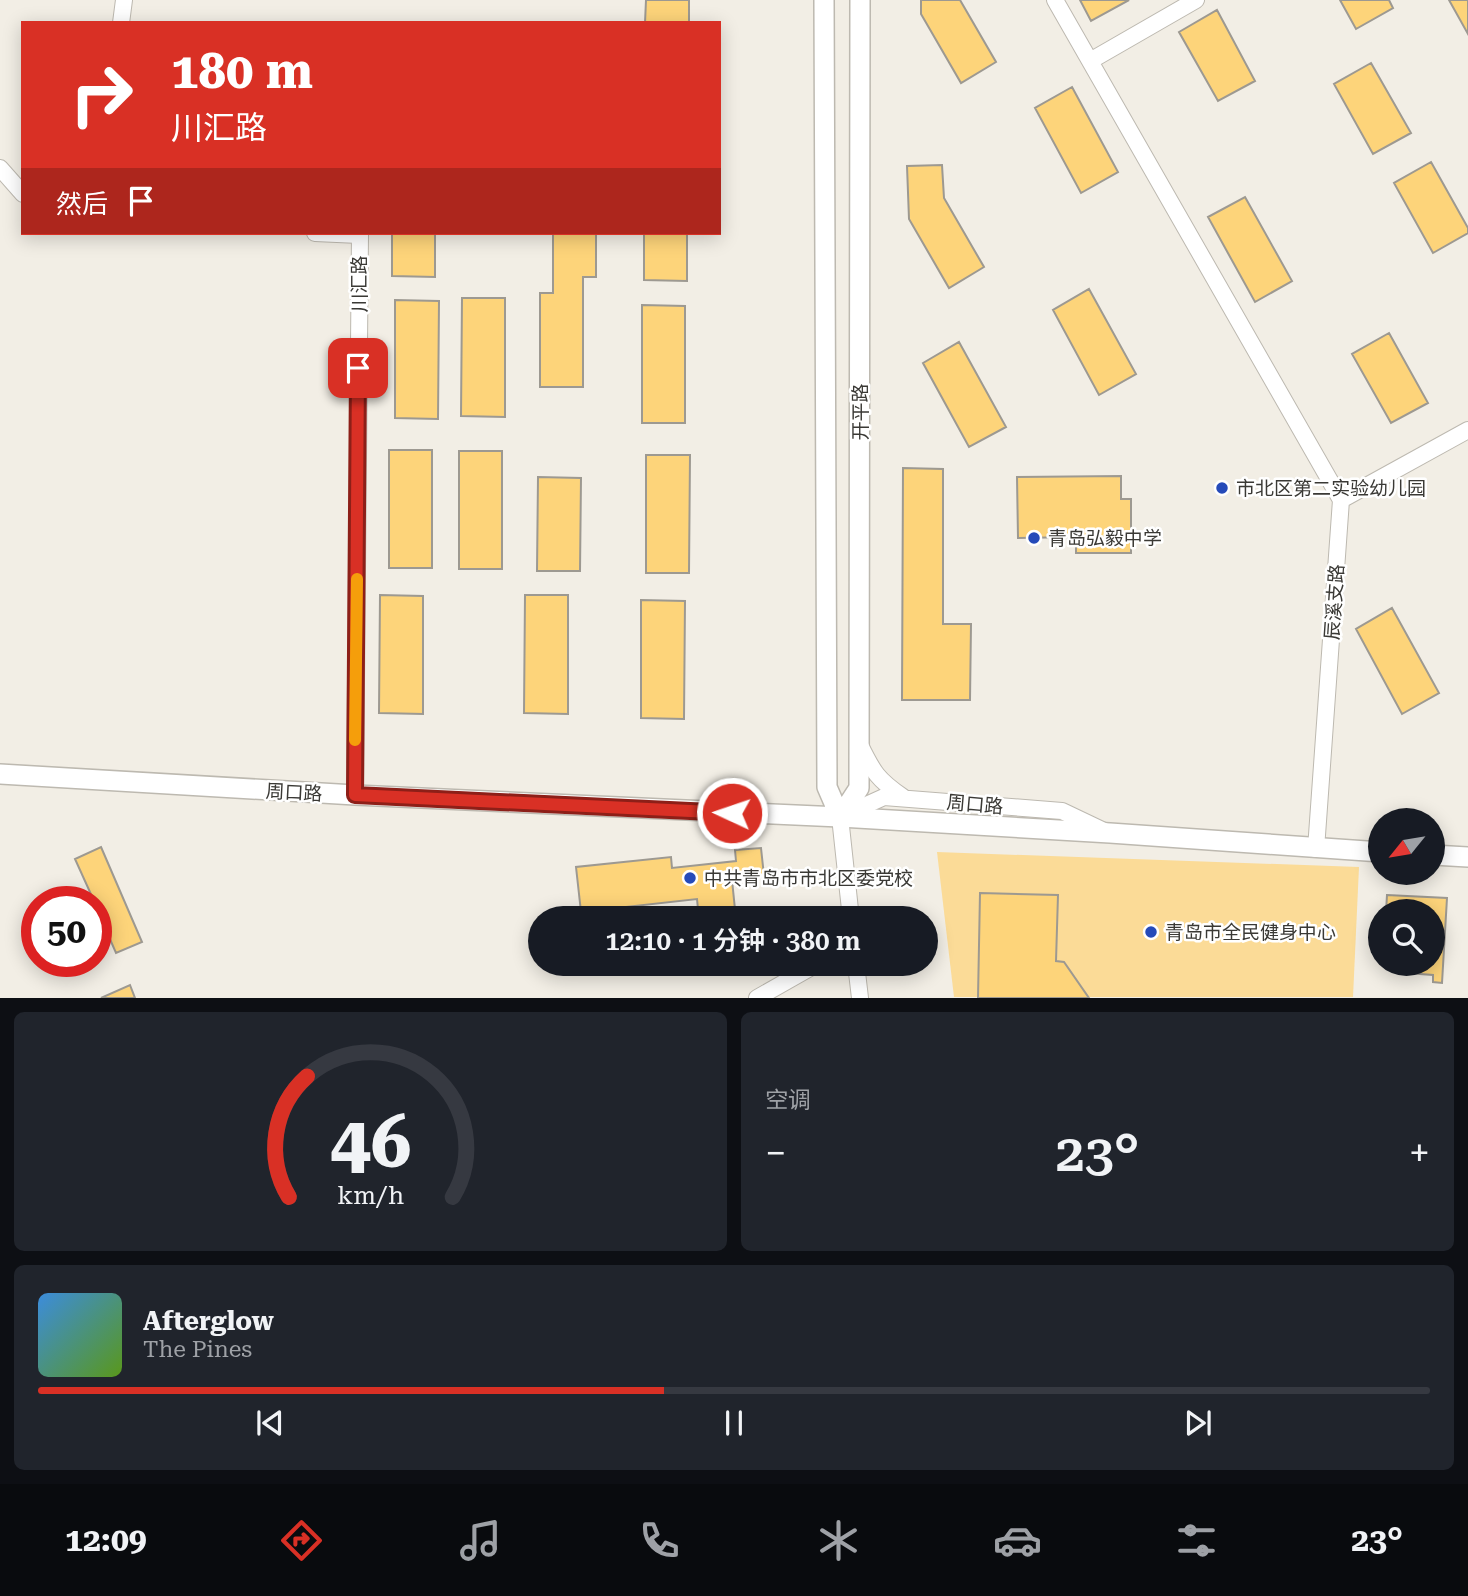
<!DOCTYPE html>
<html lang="zh">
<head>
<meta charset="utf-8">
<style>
  :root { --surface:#171b24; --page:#20242c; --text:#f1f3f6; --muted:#9ea1a6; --line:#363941; --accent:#d93025 }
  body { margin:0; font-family:"Roboto Serif","Noto Sans SC",serif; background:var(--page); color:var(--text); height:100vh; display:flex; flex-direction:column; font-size:26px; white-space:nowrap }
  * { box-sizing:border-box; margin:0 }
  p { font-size:23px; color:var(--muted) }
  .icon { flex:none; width:38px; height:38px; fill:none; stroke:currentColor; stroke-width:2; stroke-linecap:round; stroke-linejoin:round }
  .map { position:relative; height:998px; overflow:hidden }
  .sheet { display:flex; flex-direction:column; gap:14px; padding:14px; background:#0d0f14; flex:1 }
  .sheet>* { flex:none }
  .guide { position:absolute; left:21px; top:21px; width:700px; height:214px; border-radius:0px; box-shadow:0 4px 18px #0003; background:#d93025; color:#fff; overflow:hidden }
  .needle { width:46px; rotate:240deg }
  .buttons { position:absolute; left:1368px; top:808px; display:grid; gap:14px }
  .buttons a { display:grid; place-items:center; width:77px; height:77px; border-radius:50%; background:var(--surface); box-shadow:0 4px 18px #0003; font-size:35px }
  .speed { position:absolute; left:21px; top:886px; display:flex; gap:14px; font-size:35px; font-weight:700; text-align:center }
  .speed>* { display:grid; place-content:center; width:91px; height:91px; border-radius:50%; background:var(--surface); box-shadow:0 4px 18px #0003; line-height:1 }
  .speed .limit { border:10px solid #d22; background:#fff; color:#111 }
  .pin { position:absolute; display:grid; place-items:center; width:60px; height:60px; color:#fff; margin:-30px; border-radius:14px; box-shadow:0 4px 10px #0006 }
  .me { position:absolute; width:77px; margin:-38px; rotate:273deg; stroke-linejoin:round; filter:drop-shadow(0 0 5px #0008) }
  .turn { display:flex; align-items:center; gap:24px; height:147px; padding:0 35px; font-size:32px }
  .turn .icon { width:91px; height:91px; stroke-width:2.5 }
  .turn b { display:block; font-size:49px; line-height:60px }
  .then { display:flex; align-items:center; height:66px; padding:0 35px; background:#0003; gap:14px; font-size:26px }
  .big { font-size:52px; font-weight:600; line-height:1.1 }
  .sheet .widget { flex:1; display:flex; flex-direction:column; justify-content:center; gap:10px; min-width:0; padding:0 24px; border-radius:10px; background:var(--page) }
  .sheet .dial { align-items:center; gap:0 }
  .dial svg { height:182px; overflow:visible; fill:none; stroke:var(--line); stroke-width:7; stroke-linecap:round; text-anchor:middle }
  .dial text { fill:var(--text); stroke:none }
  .song { display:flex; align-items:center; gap:21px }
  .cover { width:84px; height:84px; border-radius:10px; background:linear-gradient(135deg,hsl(210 70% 55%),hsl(90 70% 35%)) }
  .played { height:7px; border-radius:4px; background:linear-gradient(90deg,var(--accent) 45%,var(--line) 45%) }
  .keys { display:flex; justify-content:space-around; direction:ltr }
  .heat { display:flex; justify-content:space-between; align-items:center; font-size:38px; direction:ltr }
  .sheet .tiles { flex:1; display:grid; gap:14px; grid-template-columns:1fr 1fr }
  .widget:last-child { grid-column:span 2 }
  .trip { position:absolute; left:528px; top:906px; width:410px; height:70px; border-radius:35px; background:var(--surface); box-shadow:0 4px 18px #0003; font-weight:600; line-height:70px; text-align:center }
  .tab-bar { display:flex; height:112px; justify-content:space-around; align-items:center; background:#090b0e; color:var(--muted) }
  .tab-bar .icon { width:49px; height:49px }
  .tab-bar .selected { color:var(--accent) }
  .tab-bar b { font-size:32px; color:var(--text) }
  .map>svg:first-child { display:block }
</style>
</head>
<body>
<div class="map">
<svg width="1468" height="998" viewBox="0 0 1468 998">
  <rect width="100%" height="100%" fill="#f2eee5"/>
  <path fill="#fbdb97" d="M937 852 1359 867 1353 997H954Z"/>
  <path fill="#fdd47a" stroke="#9d9991" stroke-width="2" d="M646 0H689V23H645Z
    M921 0H960L996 62 961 83 921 14Z
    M1080 0H1129L1091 21Z
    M1340 0H1389L1393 8 1356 29Z
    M1449 0H1468V34Z
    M1217 10 1255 81 1218 101 1179 32Z
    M1371 63 1411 133 1373 154 1334 84Z
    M1072 87 1118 172 1081 193 1035 108Z
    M1431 162 1468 228V233L1433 253 1394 183Z
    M942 165 944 198 984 267 949 288 909 219 907 166Z
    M1245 197 1292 281 1255 302 1208 217Z
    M392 233H435V277L392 276Z
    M553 233H596V277H583V387H540V293H553Z
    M644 233H687V281L644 280Z
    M1089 289 1136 374 1099 395 1053 310Z
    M462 298H505V417L461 416Z
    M395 300 439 301 438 419 395 418Z
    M642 305 685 306V423H642Z
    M1389 333 1428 403 1391 423 1352 354Z
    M959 342 1006 427 969 447 923 363Z
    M389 450H432V568H389Z
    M459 451H502V569H459Z
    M646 455H690L689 573H646Z
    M903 468 943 469V624H971L970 700H902Z
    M1121 476V499H1131V553H1076V537L1018 538 1017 477Z
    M538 477 581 478 580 571H537Z
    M380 595 423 596V714L379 713Z
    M525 595H568V714L524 713Z
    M641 600 685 601 684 719 641 718Z
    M1392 608 1439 693 1402 714 1356 629Z
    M101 847 142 942 116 953 96 907V901H94L75 859Z
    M761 848 764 876 732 880 736 919H699L697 899 581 912 576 867 671 857 672 868 736 861 735 850Z
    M980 893 1058 895 1056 961 1064 962 1089 998H978Z
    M1387 895 1447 898 1442 983 1433 982V975L1407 973V964H1433V912H1386Z
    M130 985 135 998H101Z"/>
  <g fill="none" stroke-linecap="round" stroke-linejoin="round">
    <g stroke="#bdb9b0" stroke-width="18">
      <path id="minor" d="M1055 0 1341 500
        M121 23 124 0
        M1090 61 1196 0
        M0 168 23 194
        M315 233 359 235
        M1341 500 1468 430
        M860 745C873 772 878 780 903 797
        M355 795 360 233
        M1316 849 1341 500
        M851 919 840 817 884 797 1062 811 1104 831
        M856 964 860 998
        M757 998 817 964"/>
    </g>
    <g stroke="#bdb9b0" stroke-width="22">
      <path id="major" d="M824 0 827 787 840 817
        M0 774 355 795 840 817 1110 833 1381 852
        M840 817 859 788 860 0
        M1433 855 1468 857"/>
    </g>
    <use href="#minor" stroke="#fff" stroke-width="16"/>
    <use href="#major" stroke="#fff" stroke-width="19"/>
  </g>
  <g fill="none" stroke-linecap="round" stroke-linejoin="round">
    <g stroke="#8d1f18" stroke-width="18">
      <path id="route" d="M358 368 355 795 732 813"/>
    </g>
    <use href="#route" stroke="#d93025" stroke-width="12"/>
    <path stroke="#f59e0b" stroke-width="12" d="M355 740 357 579"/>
  </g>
  <g fill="#254ab9" stroke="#fff" stroke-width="2.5">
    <circle cx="1222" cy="488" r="7"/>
    <circle cx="1034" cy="538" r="7"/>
    <circle cx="690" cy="878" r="7"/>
    <circle cx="1151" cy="932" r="7"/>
  </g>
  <g text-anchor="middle" stroke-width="5" stroke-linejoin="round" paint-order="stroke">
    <g font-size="19" fill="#3a3935" stroke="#fff">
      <text transform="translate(359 284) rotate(-90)" y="7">川汇路</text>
      <text transform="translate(860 412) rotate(-90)" y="7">开平路</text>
      <text transform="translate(1334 602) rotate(-86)" y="7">辰溪支路</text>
      <text transform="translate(294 792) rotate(3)" y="7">周口路</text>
      <text transform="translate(975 804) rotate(5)" y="7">周口路</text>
    </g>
    <g font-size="19" fill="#3a3935" stroke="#fff" text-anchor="start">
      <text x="1236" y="495">市北区第二实验幼儿园</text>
      <text x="1048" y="545">青岛弘毅中学</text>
      <text x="704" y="885">中共青岛市市北区委党校</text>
      <text x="1165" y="939">青岛市全民健身中心</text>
    </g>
  </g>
</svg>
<div class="buttons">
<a><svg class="needle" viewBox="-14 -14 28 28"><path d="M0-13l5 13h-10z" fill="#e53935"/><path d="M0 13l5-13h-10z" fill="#9ea1a6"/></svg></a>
<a><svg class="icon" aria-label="search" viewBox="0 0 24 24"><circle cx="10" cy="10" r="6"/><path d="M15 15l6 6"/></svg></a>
</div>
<div class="speed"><div class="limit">50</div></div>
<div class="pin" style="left:358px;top:368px;background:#d93025"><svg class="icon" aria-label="arrive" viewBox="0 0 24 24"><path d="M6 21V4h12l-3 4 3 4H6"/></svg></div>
<svg class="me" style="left:732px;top:813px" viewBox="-20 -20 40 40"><circle r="17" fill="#d93025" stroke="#fff" stroke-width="3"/><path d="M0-11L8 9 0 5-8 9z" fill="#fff"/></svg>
<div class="trip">12:10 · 1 分钟 · 380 m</div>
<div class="guide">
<div class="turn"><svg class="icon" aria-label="right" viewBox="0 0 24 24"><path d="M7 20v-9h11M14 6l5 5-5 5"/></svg><div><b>180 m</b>川汇路</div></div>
<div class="then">然后<svg class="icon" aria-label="arrive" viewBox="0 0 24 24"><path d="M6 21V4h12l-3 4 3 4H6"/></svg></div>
</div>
</div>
<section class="sheet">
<div class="tiles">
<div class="widget dial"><svg viewBox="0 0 100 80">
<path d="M14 69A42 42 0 1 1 86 69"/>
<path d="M14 69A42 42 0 0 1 22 16" stroke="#d93025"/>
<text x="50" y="56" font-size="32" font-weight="700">46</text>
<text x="50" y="72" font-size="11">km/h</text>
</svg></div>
<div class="widget"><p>空调</p>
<div class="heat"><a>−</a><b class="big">23°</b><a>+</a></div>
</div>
<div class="widget">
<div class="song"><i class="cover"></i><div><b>Afterglow</b><p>The Pines</p></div></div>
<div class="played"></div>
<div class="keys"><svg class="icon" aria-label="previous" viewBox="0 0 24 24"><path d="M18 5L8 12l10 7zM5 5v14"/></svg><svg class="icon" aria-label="pause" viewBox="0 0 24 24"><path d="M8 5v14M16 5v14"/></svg><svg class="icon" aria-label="next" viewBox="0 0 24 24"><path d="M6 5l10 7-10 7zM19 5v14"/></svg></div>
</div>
</div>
</section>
<nav class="tab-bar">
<b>12:09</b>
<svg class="icon selected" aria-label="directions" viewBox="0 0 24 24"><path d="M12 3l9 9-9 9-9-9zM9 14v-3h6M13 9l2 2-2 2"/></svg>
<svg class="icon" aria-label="music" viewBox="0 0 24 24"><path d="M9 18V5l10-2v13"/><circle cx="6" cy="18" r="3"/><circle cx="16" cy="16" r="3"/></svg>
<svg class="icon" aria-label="phone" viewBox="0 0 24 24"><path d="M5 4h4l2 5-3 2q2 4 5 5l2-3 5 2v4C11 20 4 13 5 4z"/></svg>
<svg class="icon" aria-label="climate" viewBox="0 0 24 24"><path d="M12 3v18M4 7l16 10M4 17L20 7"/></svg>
<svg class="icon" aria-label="car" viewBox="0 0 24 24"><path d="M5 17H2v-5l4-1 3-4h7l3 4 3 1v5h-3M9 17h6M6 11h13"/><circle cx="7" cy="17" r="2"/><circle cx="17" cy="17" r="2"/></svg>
<svg class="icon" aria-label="filters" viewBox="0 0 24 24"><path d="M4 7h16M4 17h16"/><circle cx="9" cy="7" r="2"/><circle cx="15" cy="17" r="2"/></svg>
<b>23°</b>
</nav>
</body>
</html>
